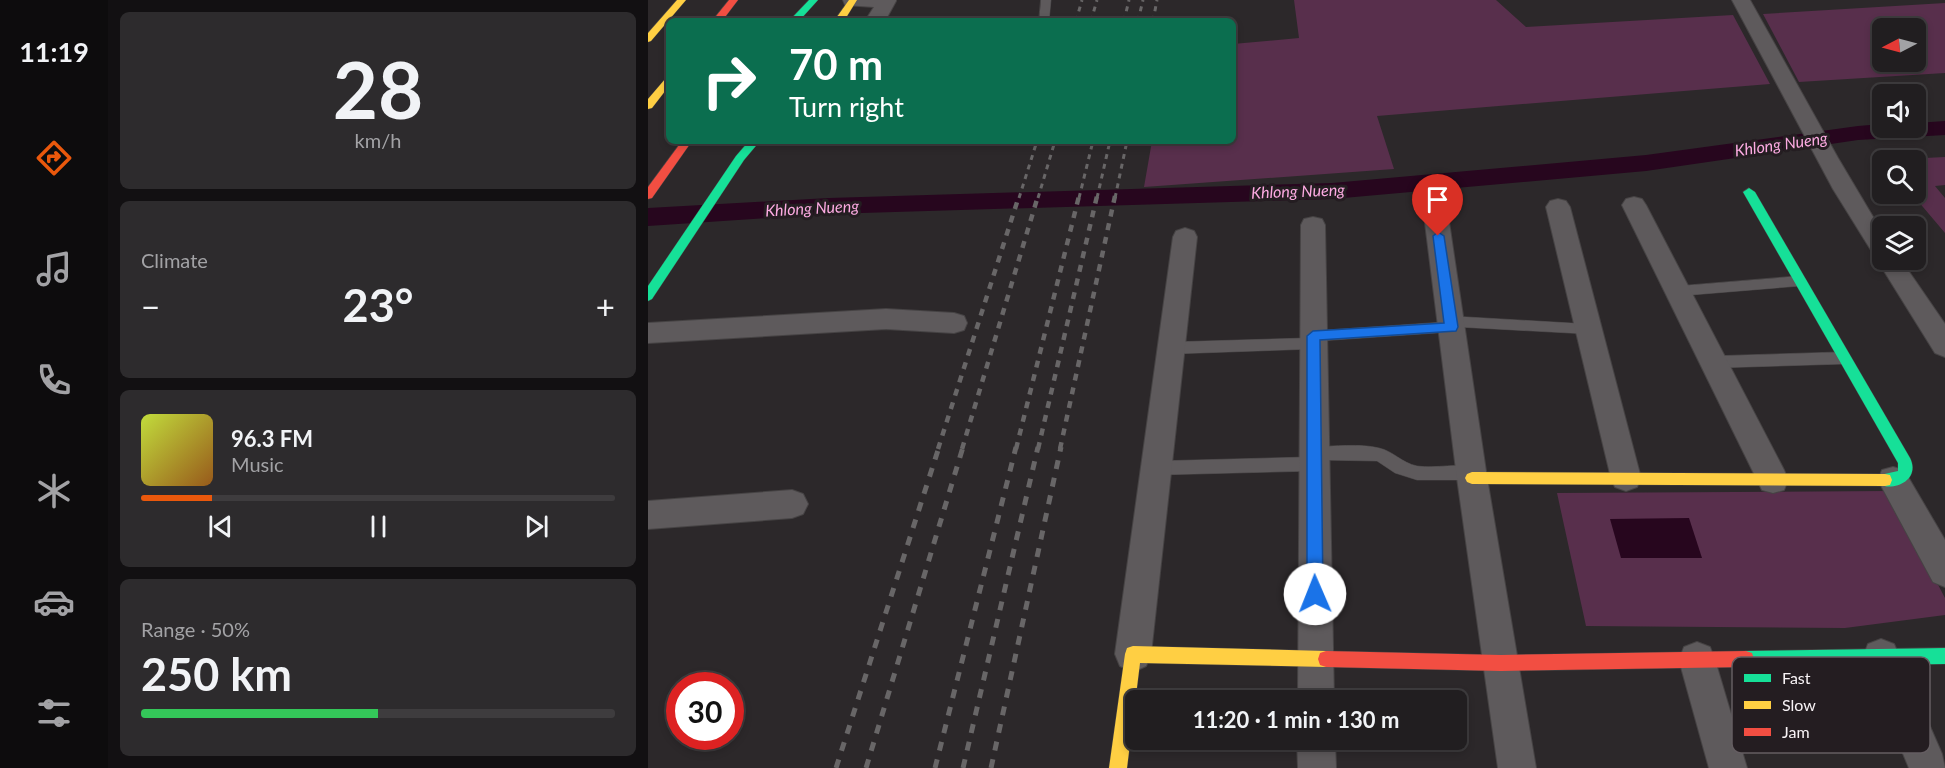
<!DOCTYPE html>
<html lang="en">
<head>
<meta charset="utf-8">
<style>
  :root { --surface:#211e20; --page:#2d2b2d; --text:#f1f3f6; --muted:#a2a2a5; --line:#3e3c3e; --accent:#ea580c }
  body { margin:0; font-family:Lato,sans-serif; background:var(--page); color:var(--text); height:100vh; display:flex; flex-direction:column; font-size:22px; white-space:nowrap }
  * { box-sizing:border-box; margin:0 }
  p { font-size:20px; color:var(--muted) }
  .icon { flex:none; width:33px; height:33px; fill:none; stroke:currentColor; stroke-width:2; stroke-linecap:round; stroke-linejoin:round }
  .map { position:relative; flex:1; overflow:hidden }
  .side { display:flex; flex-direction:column; gap:12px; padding:12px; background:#121012; width:540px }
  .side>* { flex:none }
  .guide { position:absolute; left:18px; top:18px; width:570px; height:126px; border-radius:9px; box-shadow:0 3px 9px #0003,0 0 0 2px var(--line); background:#0b6e4f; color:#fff; overflow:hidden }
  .needle { width:39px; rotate:264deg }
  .controls { position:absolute; left:1224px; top:18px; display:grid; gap:12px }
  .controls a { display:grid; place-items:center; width:54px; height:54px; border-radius:9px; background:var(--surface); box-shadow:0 3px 9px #0003,0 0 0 2px var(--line); font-size:30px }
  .speed { position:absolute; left:18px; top:672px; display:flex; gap:12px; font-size:30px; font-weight:700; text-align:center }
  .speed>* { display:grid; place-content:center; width:78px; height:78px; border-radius:50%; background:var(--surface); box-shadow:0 3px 9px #0003,0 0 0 2px var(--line); line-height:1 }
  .speed .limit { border:9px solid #d22; background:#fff; color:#111 }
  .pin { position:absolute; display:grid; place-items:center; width:51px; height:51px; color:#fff; margin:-62px -26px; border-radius:50% 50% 50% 0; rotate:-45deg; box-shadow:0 0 6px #0007 }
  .pin .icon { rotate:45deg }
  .me { position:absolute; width:66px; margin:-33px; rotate:359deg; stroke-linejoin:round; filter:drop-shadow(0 0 4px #0008) }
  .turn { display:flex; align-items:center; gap:21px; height:126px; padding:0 24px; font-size:27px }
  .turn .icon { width:78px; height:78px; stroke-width:2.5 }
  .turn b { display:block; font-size:42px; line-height:51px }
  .big { font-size:45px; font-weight:700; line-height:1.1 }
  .side .widget { flex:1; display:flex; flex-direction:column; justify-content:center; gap:9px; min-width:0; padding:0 21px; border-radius:9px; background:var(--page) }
  .side .dial { align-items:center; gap:0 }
  .dial b { font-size:78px; line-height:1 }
  .song { display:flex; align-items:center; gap:18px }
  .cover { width:72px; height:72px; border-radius:9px; background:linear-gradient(135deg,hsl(70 70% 55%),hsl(30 70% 35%)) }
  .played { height:6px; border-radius:3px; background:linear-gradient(90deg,var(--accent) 15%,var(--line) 15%) }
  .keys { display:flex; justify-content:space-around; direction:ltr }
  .heat { display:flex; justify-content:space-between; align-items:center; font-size:33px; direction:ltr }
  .charge { height:9px; border-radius:4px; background:linear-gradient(90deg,#34c759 50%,var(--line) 0) }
  .trip { position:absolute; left:477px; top:690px; width:342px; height:60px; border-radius:9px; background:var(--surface); box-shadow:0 3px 9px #0003,0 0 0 2px var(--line); font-weight:700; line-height:60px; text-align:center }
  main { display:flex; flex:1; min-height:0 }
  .tab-bar { display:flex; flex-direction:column; width:108px; justify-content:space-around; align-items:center; background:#0d0c0d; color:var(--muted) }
  .tab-bar .icon { width:42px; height:42px }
  .tab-bar .on { color:var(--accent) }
  .tab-bar b { font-size:27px; color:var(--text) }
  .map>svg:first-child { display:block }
</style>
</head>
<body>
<main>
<nav class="tab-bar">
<b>11:19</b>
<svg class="icon on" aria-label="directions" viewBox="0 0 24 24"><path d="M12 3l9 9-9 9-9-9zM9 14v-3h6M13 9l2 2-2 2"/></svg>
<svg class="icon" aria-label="music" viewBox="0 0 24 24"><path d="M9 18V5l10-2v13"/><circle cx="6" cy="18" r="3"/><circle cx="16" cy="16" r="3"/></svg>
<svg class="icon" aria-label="phone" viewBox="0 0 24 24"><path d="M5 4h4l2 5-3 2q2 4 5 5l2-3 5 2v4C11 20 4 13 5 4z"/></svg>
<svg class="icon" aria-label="climate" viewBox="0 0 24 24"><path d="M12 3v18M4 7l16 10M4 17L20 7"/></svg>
<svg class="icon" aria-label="car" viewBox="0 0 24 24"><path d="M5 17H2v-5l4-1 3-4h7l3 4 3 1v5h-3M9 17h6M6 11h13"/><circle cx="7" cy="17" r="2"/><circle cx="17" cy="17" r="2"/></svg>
<svg class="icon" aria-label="filters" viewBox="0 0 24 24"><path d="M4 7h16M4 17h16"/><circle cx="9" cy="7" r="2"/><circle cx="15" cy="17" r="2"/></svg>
</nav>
<section class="side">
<div class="widget dial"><b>28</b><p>km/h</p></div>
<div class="widget"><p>Climate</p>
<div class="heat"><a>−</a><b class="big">23°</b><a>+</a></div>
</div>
<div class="widget">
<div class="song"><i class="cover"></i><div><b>96.3 FM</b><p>Music</p></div></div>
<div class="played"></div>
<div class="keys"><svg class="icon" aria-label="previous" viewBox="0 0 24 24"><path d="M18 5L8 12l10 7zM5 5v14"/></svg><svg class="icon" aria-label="pause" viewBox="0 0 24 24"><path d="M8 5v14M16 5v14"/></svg><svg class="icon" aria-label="next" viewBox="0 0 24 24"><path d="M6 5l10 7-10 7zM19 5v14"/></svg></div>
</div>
<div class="widget"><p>Range · 50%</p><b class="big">250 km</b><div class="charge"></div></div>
</section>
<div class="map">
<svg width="1297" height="768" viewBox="0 0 1297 768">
  <rect width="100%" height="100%" fill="#2c282a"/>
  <path fill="#582f4c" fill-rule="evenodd" d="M646 0H848L878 27 1085 15 1122 84 729 116 746 169 496 187 504 141H585V44L651 38Z
    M1297 3V73L1151 82 1115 14ZM1234 28H1268V62H1234Z
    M1297 157V185L1287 186 1297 198V233L1264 194H1268V160H1237Z
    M1241 491 1297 598V615L1197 628 938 626 909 493Z"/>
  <path fill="#27061e" d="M1041 518 1054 558H973L962 519Z"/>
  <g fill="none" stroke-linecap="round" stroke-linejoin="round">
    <path fill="#27061e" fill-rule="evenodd" d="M1297 121V135L1210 140 998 171 684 199 181 214 0 226V208L181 198 684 183 998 155 1210 126 1234 124V128H1268V123Z"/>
    <g stroke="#464344" stroke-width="1">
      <path id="lane" d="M393 0H403L401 21H391Z
        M1152 276 1159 281 1152 286 1031 296 1024 291 1031 286Z
        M802 316 940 324 947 329 940 334 810 327 808 331 803 332 671 341 670 347 665 349 523 354 518 352 516 348 518 344 523 342 659 338 660 332 665 331 796 322 797 317Z
        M1196 352 1201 354 1203 358 1201 362 1196 364 1066 368 1061 366 1059 362 1061 358 1066 356Z
        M666 446C687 447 711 443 731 448 745 451 754 463 769 466 788 469 811 462 829 468L831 473 829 478 823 480H769L747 473 729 461 672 460 674 464 672 469 666 471 508 475 502 473 500 468 502 463 508 461 660 457 658 453 660 448Z"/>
    </g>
    <g stroke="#464344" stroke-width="2">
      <path id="street" d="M195 0H248V1L237 21H217L226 7 197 5Z
        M1084 0H1102L1190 158 1234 232V260H1253L1297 324V357L1287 353 1185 189Z
        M986 197 994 199 998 205 1136 470 1140 480 1136 490 1125 493 1114 490 974 205 978 199Z
        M910 199 918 201 922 207 993 478 989 487 978 491 967 487 963 478 898 207 902 201Z
        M788 207 797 209 800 215 839 478 888 768H850L809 478 776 215 779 209Z
        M665 217 674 219 677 225 686 700H650L653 225 656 219Z
        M537 228 546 231 549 237 503 654 498 666 485 672 472 666 467 654 525 237 528 231Z
        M238 309 306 313 316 316 319 323 316 330 306 333 238 329 0 343V323Z
        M1245 467 1256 470 1297 540V587L1285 582 1230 480 1234 470Z
        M144 490 155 494 160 504 155 514 144 518 0 529V501Z
        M1233 639 1246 644 1294 754 1297 768H1261L1215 657 1220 644Z
        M1049 642 1062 647 1067 660 1099 768H1061L1031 660 1036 647Z
        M649 740H687L688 768H650Z"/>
    </g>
    <g stroke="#464344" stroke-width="1">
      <path id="fast" d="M161 0H170L151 21H141Z
        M101 141H112L96 160 4 299 0 301V286L88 156Z
        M1101 188 1107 192 1262 458C1272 478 1250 491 1232 485L1230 480 1232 475 1250 471V463L1095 192Z
        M1297 648V664L1098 667 1092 665 1090 659 1092 653 1098 651Z"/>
    </g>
    <g stroke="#464344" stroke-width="1">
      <path id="slow" d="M29 0H38L3 41 0 42V33Z
        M201 0H209L196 21H186Z
        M21 77V86L4 108 0 109V99L18 78Z
        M824 472 1237 474 1242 475 1244 480 1242 485 1237 486 824 484 819 482 817 478 819 474Z
        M485 646 678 651 684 653 686 659 684 665 678 667 492 663 479 768H461L477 654 479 648Z"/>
    </g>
    <g stroke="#464344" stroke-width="1">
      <path id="jam" d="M81 0H90L74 21H64Z
        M34 141H44L4 198 0 199V187Z
        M678 651 853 655 1098 651 1104 653 1106 659 1104 665 1098 667 853 671 678 667 672 665 670 659 672 653Z"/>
    </g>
    <use href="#lane" fill="#5e5a5c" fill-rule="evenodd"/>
    <use href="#street" fill="#5e5a5c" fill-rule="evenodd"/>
    <use href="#fast" fill="#16e098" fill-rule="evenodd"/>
    <use href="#slow" fill="#ffcf43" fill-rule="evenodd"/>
    <use href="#jam" fill="#f24e42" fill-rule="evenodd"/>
    <path stroke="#686667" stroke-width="3" stroke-dasharray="5 5" stroke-linecap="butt" d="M428 21 434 0
      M443 21 449 0
      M476 21 481 0
      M490 21 495 0
      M505 21 509 0
      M371 198 389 141
      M390 198 407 141
      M431 198 445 141
      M449 198 462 141
      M467 198 479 141"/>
    <path stroke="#686667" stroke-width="4.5" stroke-dasharray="7 7" stroke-linecap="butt" d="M290 449 371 196
      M314 449 390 196
      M368 449 431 196
      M390 449 449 196
      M412 449 467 196"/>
    <path stroke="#686667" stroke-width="5" stroke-dasharray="9 9" stroke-linecap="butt" d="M188 768 291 447
      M218 768 315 447
      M287 768 368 447
      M315 768 390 447
      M343 768 413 447"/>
  </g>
  <path fill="#1a73e8" stroke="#114b97" stroke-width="1.5" d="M790 232 796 236 810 327 808 331 672 340 675 594 672 599 667 601 661 599 659 594V336L665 331 796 323 785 236Z"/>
  <g text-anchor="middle" stroke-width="6" stroke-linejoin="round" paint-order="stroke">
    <g font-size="16" font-style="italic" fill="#fcaae1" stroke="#241d21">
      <text transform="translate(1133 144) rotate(-8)" y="6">Khlong Nueng</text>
      <text transform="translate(650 191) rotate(-2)" y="6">Khlong Nueng</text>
      <text transform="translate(164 208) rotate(-3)" y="6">Khlong Nueng</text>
    </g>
  </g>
  <rect x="1084" y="657" width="198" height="96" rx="9" fill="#241d21" stroke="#645d61" stroke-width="1.5"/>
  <rect x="1096" y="674" width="27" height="8" fill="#16e098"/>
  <rect x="1096" y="701" width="27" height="8" fill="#ffcf43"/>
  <rect x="1096" y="728" width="27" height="8" fill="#f24e42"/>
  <g font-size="16" fill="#f8f3f6">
    <text x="1134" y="684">Fast</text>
    <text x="1134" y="711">Slow</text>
    <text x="1134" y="738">Jam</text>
  </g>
</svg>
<div class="controls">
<a><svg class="needle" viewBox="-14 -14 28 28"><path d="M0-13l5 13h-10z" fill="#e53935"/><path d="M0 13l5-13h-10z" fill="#a2a2a5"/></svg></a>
<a><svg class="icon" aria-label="sound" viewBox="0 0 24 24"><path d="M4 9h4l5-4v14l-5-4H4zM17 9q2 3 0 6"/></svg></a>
<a><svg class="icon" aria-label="search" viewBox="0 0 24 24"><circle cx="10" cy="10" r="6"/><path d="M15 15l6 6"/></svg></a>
<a><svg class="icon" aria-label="layers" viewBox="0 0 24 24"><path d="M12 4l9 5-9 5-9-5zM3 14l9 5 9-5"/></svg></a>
</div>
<div class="speed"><div class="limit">30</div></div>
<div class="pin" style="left:790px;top:236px;background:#d93025"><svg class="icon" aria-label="arrive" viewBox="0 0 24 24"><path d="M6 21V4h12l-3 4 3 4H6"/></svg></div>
<svg class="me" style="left:667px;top:594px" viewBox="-20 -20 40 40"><circle r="19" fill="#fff"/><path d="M0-13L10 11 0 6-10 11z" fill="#1a73e8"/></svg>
<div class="trip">11:20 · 1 min · 130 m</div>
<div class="guide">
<div class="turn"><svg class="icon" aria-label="right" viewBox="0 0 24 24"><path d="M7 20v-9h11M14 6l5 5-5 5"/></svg><div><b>70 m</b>Turn right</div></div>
</div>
</div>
</main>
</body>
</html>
